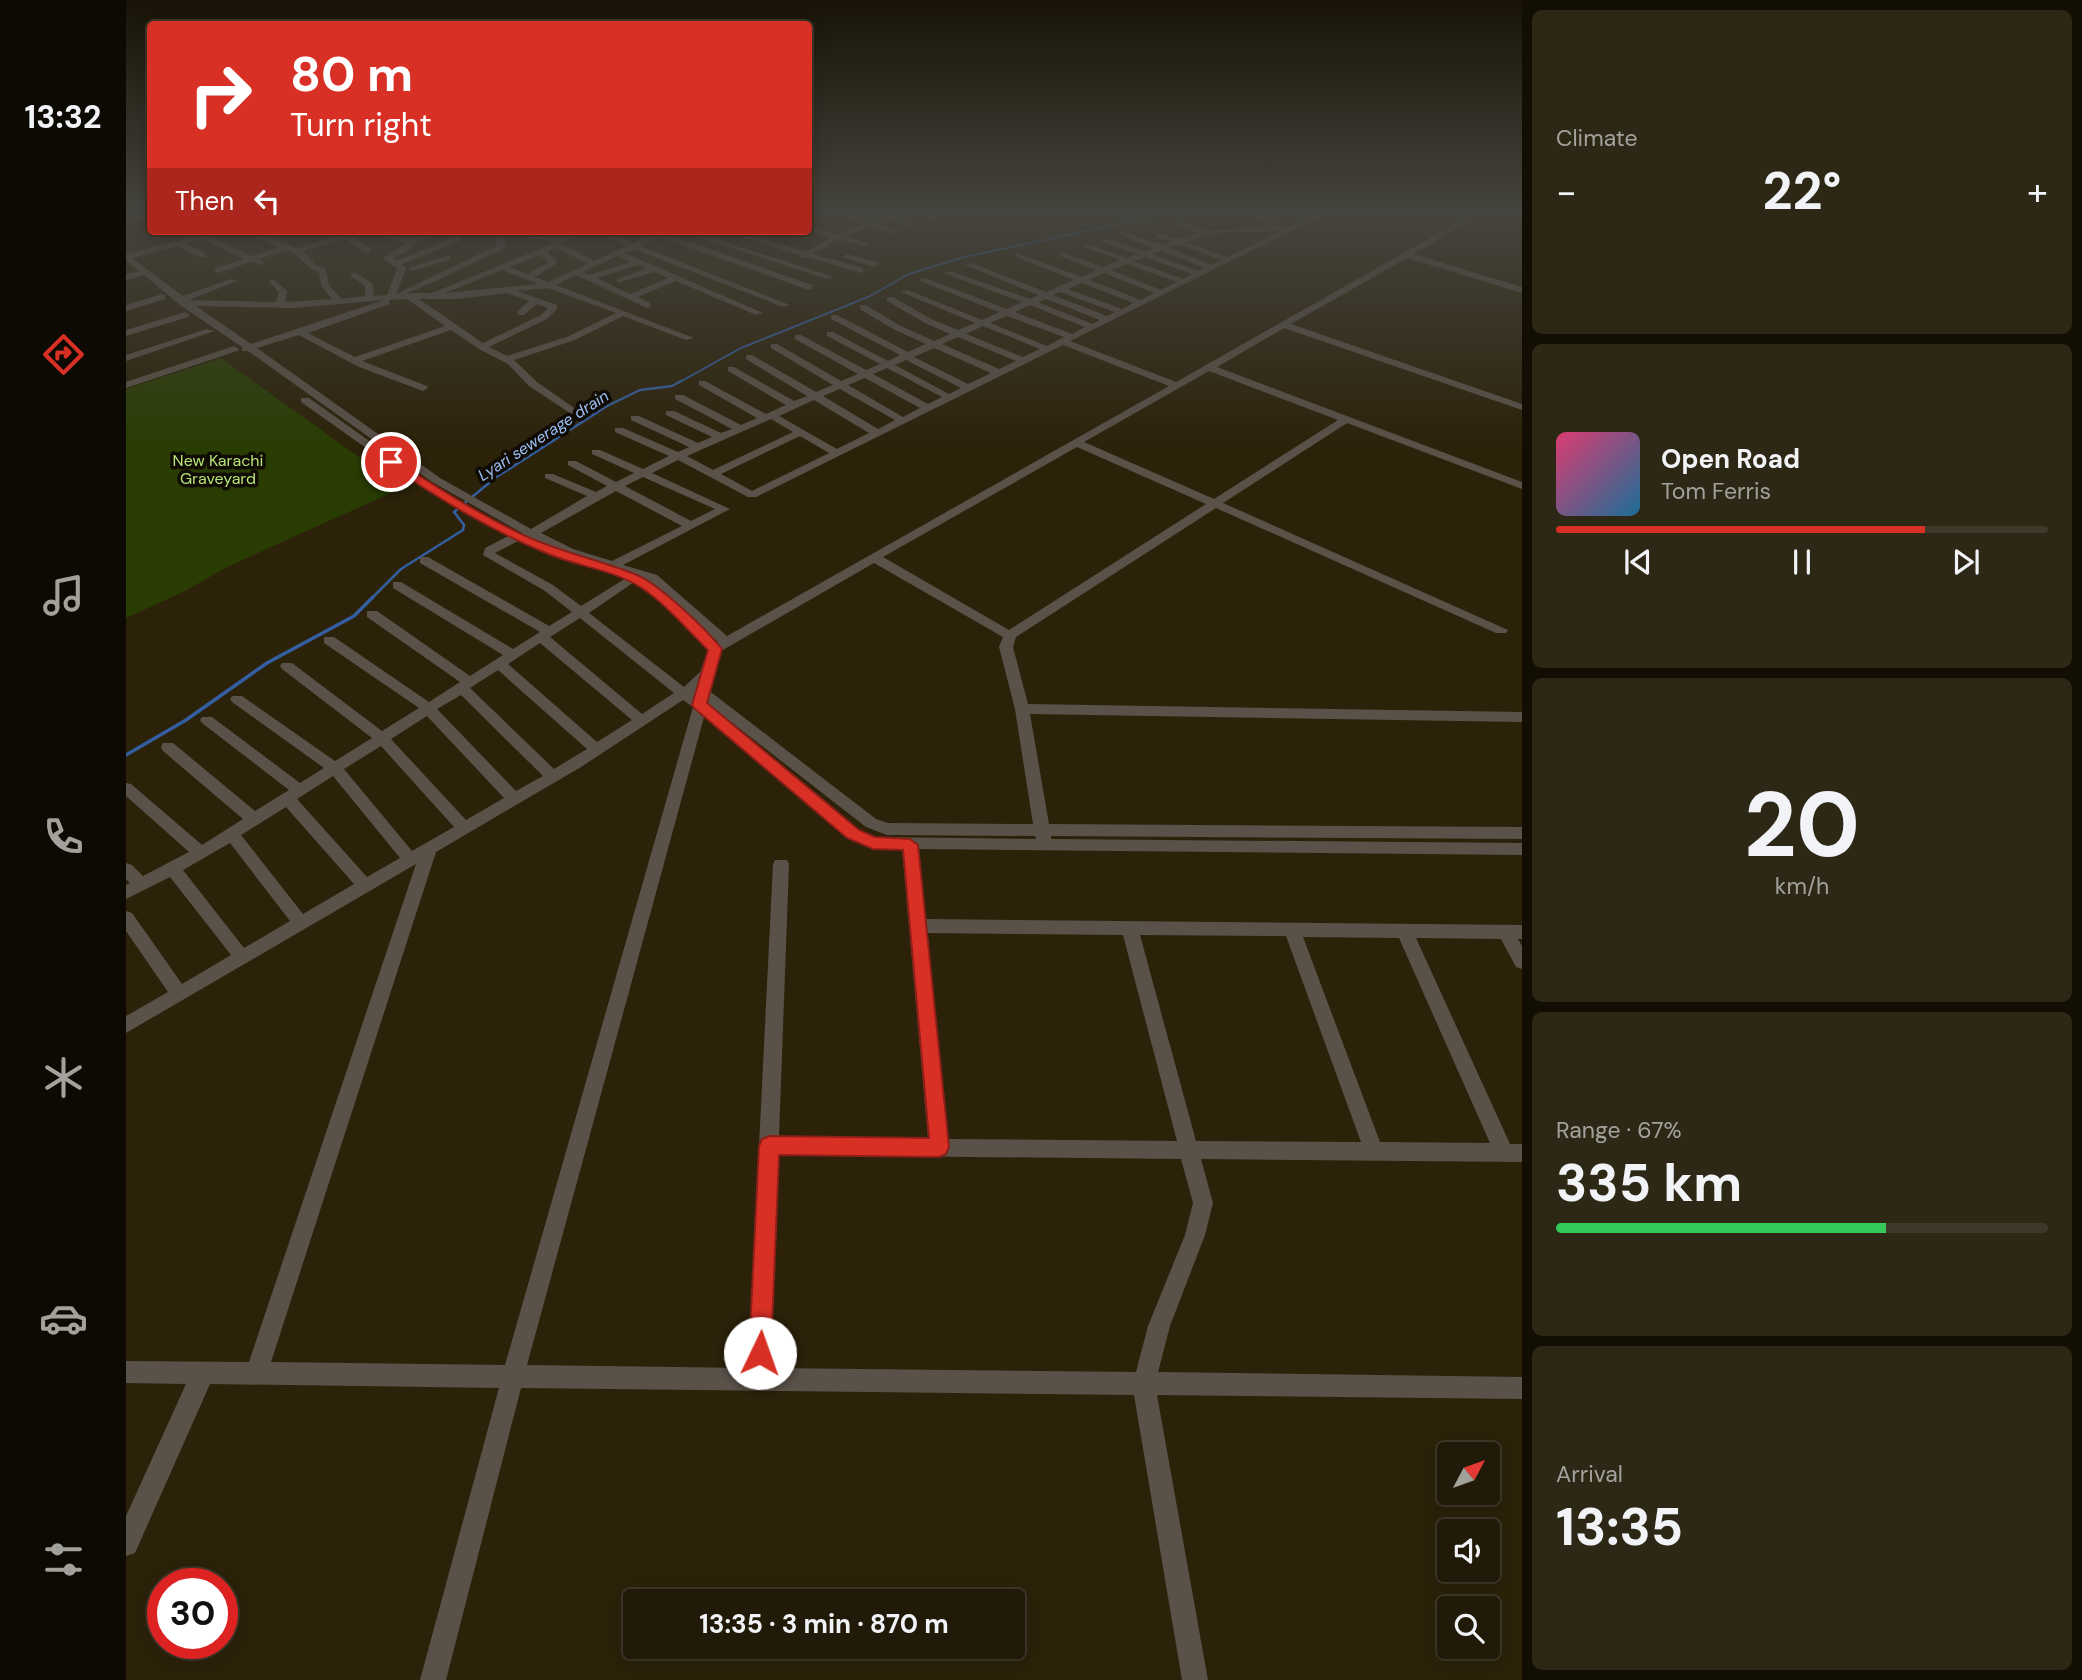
<!DOCTYPE html>
<html lang="en">
<head>
<meta charset="utf-8">
<style>
  :root { --surface:#211a08; --page:#2d2716; --text:#f1f3f6; --muted:#a2a19c; --line:#3e3829; --accent:#d93025 }
  body { margin:0; font-family:"DM Sans",sans-serif; background:var(--page); color:var(--text); height:100vh; display:flex; flex-direction:column; font-size:26px; white-space:nowrap }
  * { box-sizing:border-box; margin:0 }
  p { font-size:23px; color:var(--muted) }
  .icon { flex:none; width:38px; height:38px; fill:none; stroke:currentColor; stroke-width:2; stroke-linecap:round; stroke-linejoin:round }
  .map { position:relative; flex:1; overflow:hidden }
  .drawer { display:flex; flex-direction:column; gap:10px; padding:10px; background:#120e04; width:560px }
  .drawer>* { flex:none }
  .banner { position:absolute; left:21px; top:21px; width:665px; height:214px; border-radius:7px; box-shadow:0 4px 18px #0003,0 0 0 2px var(--line); background:#d93025; color:#fff; overflow:hidden }
  .needle { width:46px; rotate:49deg }
  .tools { position:absolute; left:1311px; top:1442px; display:grid; gap:14px }
  .tools a { display:grid; place-items:center; width:63px; height:63px; border-radius:7px; background:var(--surface); box-shadow:0 4px 18px #0003,0 0 0 2px var(--line); font-size:35px }
  .speed { position:absolute; left:21px; top:1568px; display:flex; gap:14px; font-size:35px; font-weight:700; text-align:center }
  .speed>* { display:grid; place-content:center; width:91px; height:91px; border-radius:50%; background:var(--surface); box-shadow:0 4px 18px #0003,0 0 0 2px var(--line); line-height:1 }
  .speed .limit { border:10px solid #d22; background:#fff; color:#111 }
  .pin { position:absolute; display:grid; place-items:center; width:60px; height:60px; color:#fff; margin:-30px; border:4px solid #fff; border-radius:50%; box-shadow:0 2px 7px #0007 }
  .me { position:absolute; width:77px; margin:-38px; rotate:3deg; stroke-linejoin:round; filter:drop-shadow(0 0 5px #0008) }
  .turn { display:flex; align-items:center; gap:24px; height:147px; padding:0 28px; font-size:32px }
  .turn .icon { width:91px; height:91px; stroke-width:2.5 }
  .turn b { display:block; font-size:49px; line-height:60px }
  .then { display:flex; align-items:center; height:66px; padding:0 28px; background:#0003; gap:14px; font-size:26px }
  .big { font-size:52px; font-weight:700; line-height:1.1 }
  .drawer .card { flex:1; display:flex; flex-direction:column; justify-content:center; gap:10px; min-width:0; padding:0 24px; border-radius:10px; background:var(--page) }
  .drawer .dial { align-items:center; gap:0 }
  .dial b { font-size:91px; line-height:1 }
  .song { display:flex; align-items:center; gap:21px }
  .cover { width:84px; height:84px; border-radius:10px; background:linear-gradient(135deg,hsl(340 70% 55%),hsl(200 70% 35%)) }
  .played { height:7px; border-radius:4px; background:linear-gradient(90deg,var(--accent) 75%,var(--line) 75%) }
  .keys { display:flex; justify-content:space-around; direction:ltr }
  .heat { display:flex; justify-content:space-between; align-items:center; font-size:38px; direction:ltr }
  .charge { height:10px; border-radius:5px; background:linear-gradient(90deg,#34c759 67%,var(--line) 0) }
  .trip { position:absolute; left:497px; top:1589px; width:402px; height:70px; border-radius:7px; background:var(--surface); box-shadow:0 4px 18px #0003,0 0 0 2px var(--line); font-weight:700; line-height:70px; text-align:center }
  main { display:flex; flex:1; min-height:0 }
  .menu { display:flex; flex-direction:column; width:126px; justify-content:space-around; align-items:center; background:#0d0a03; color:var(--muted) }
  .menu .icon { width:49px; height:49px }
  .menu .active { color:var(--accent) }
  .menu b { font-size:32px; color:var(--text) }
  .map>svg:first-child { display:block }
</style>
</head>
<body>
<main>
<nav class="menu">
<b>13:32</b>
<svg class="icon active" aria-label="directions" viewBox="0 0 24 24"><path d="M12 3l9 9-9 9-9-9zM9 14v-3h6M13 9l2 2-2 2"/></svg>
<svg class="icon" aria-label="music" viewBox="0 0 24 24"><path d="M9 18V5l10-2v13"/><circle cx="6" cy="18" r="3"/><circle cx="16" cy="16" r="3"/></svg>
<svg class="icon" aria-label="phone" viewBox="0 0 24 24"><path d="M5 4h4l2 5-3 2q2 4 5 5l2-3 5 2v4C11 20 4 13 5 4z"/></svg>
<svg class="icon" aria-label="climate" viewBox="0 0 24 24"><path d="M12 3v18M4 7l16 10M4 17L20 7"/></svg>
<svg class="icon" aria-label="car" viewBox="0 0 24 24"><path d="M5 17H2v-5l4-1 3-4h7l3 4 3 1v5h-3M9 17h6M6 11h13"/><circle cx="7" cy="17" r="2"/><circle cx="17" cy="17" r="2"/></svg>
<svg class="icon" aria-label="filters" viewBox="0 0 24 24"><path d="M4 7h16M4 17h16"/><circle cx="9" cy="7" r="2"/><circle cx="15" cy="17" r="2"/></svg>
</nav>
<div class="map">
<svg width="1396" height="1680" viewBox="0 0 1396 1680">
  <rect width="100%" height="100%" fill="#2c220a"/>
  <path fill="#293d03" d="M95 358 276 488 101 567 59 591 0 618V389Z"/>
  <g fill="none" stroke-linecap="round" stroke-linejoin="round">
    <path stroke="#335ea0" stroke-width="2" d="M552 383 615 348 742 297 783 274 838 257 1045 213"/>
    <path stroke="#335ea0" stroke-width="2.5" d="M246 598 275 569 337 530 338 525 328 512 369 478 481 406 514 390 546 386 555 381"/>
    <path stroke="#335ea0" stroke-width="3.5" d="M0 755 60 720 141 663 228 616 247 597"/>
    <path fill="#5a5149" fill-rule="evenodd" d="M24 213V217L0 223V219Z
      M695 213 694 215 682 219V214Z
      M708 213H720L744 222 766 213H778L771 217 791 227 784 229 764 219 751 224 768 230V234L744 227 719 236 741 243V247L712 239 687 254 737 268V272L734 273 682 257 675 258 674 255 596 231H609L680 252 705 237 682 230V225L711 234 736 224Z
      M792 213H804L811 217 807 219Z
      M1117 213H1129L1151 222 1148 226H1165L1190 213H1201L944 341 1050 382 1348 213H1358L1287 254 1396 287V293L1281 258 1165 324 1396 404V410L1158 328 1091 367 1396 482V489L1221 423 1097 503 1382 630 1380 633H1370L1090 508 890 637 887 647 902 704 1396 712V722L904 714 923 824 1396 827V839L925 836V839L1396 843V855L792 849 800 919 1396 925V939H1392L1396 946V969L1390 967 1375 939 1290 938 1384 1144H1396V1162L1075 1159 1087 1203 1079 1235 1044 1326 1032 1372 1396 1377V1399L1031 1395 1082 1680H1056L1008 1395 395 1388 320 1680H294L373 1388 84 1384 9 1553 0 1556V1516L60 1384 0 1383V1361L123 1362 290 864 0 1033V1016L42 992 0 931V911L6 913 56 984 105 955 44 877 0 899V885L4 883 0 879V863L6 865 17 876 63 852 0 796V783L5 784 76 845 117 819 37 751 35 747 37 743H47L129 811 163 790 76 723 74 720 76 717H86L174 783 198 768 106 702 104 699 106 696H116L209 761 246 738 156 669 154 666 156 663H166L256 731 293 708 198 643V637H208L303 702 334 682 241 617V611H251L344 676 377 655 267 588V582H275L387 649 414 632 294 563V557H302L423 626 446 612 419 591 357 555 359 548 388 533H396L306 482 122 351H116V347L54 305 18 275 0 280V274L13 271 0 261V254L70 236 69 234 73 232 79 234 102 231 85 237 126 256 153 247 129 237 132 233 171 248 221 233 217 231H259L281 240 306 231H318L287 243 284 250 267 258 271 261 328 237H334V241L276 264 280 268 270 294 370 246V238L360 231H370L377 235 380 245 376 250C344 263 314 281 281 293H306L426 244 428 241 396 237 393 233 432 236 447 231H459L435 243 468 261 501 246 470 231H481L507 243 527 234V231H545L541 234 686 285V289H680L534 237 514 246 664 305 657 307 508 249 499 253 637 313 630 315 550 281 512 297 524 303V307L521 308 450 275 430 285 568 338 560 340 497 316 449 340 388 360 411 382 451 410V414L447 415 403 386 382 364 353 349 325 330 236 361 301 386 302 388 297 391 233 367 173 335 131 348 314 478 405 529 461 496 419 478V474H427L470 492 481 486 442 465V461H450L490 482 508 473 466 454V450H474L517 469 543 456 489 432V428H497L552 452 563 447 505 420V416H513L572 443 586 437 540 415V411H548L595 433 606 429 549 399V395H557L615 425 631 418 573 385V381H579L640 414 660 405 602 371V367H608L668 401 681 396 620 359V355H626L690 392 707 385 645 348V344H651L715 381 732 374 669 339V335H675L740 370 754 364 701 336V332H707L762 361 774 355 705 319V315H711L782 352 800 344 767 329 734 309V305H740L773 325 808 341 824 334 799 323 761 301V297H767L805 319 832 330 849 323 775 292 782 290 856 320 873 312 792 280 799 278 881 309 896 302 817 273 824 271 904 299 912 295 839 265 846 263 920 292 948 280 890 257V253L956 277 970 270 934 256V252L977 267 994 260 958 247V243L1001 258 1011 254 976 242V238L1019 251 1028 248 992 234V230L1036 245 1045 242 1031 237V233L1052 239 1072 233 1050 225 1053 221 1081 231 1148 226ZM1155 231 1102 257 1060 242 1088 233ZM233 234H253L279 244 257 258 271 269 261 295 248 296 246 283 228 272 224 275 239 286V296L215 299 203 285 200 269 191 266 177 251 218 239 239 252H245V248L226 237ZM77 239 118 259 89 268 88 270 92 273 125 262 137 265V261L133 259 161 250C174 255 180 268 193 272L195 285 206 299 159 302 161 291 147 279 143 282 153 292 150 302 63 300 111 281 104 279 57 296 6 258 51 246 73 257H79V253L60 244ZM1052 244 1095 260 1086 265 1043 248ZM431 248 462 264 422 282 409 277 430 264V260L421 252ZM1036 251 1079 268 1073 271 1026 254ZM414 255 422 262 402 274 384 267ZM492 256 505 262 463 275 457 272ZM1019 257 1066 274 1057 279 1008 261ZM1000 264 1051 282 1035 290 985 270ZM512 265 520 268 491 279V283L528 272 542 278 504 294 471 278ZM376 270 412 284 319 293ZM978 273 1028 293 1015 300 963 280ZM956 283 1007 303 996 309 942 289ZM422 288 490 313 443 336 381 356 363 347 421 319 431 309V305L391 291ZM934 292 989 312 981 316 927 295ZM381 293 403 301 392 311V315H398L411 304 422 308 415 315 357 343 293 299H331ZM281 299 319 326 229 357 182 333 264 304 263 300ZM920 299 974 320 966 324 912 302ZM258 300 125 344 70 306 169 308ZM904 305 959 327 946 334 889 312ZM881 316 938 337 921 346 864 323ZM857 326 914 349 897 357 840 334ZM832 337 890 361 873 369 816 344ZM937 345 1043 386 601 636 531 575 497 565 604 509 526 473 552 460 622 497H630ZM808 348 865 373 842 384 788 357ZM780 360 835 388 823 394 769 365ZM761 368 816 397 802 404 747 374ZM1083 371 1212 420 1088 499 958 442ZM739 378 794 408 777 417 722 385ZM714 389 769 420 752 429 697 396ZM688 400 743 433 711 449 653 416ZM645 419 667 432 587 470 561 456ZM674 436 703 453 626 491 595 474ZM951 447 1080 504 883 630 757 557ZM517 477 589 509 565 521 499 486ZM490 491 556 526 486 561 447 549 415 533ZM406 539 439 555 478 567 480 570 505 575 455 606 427 585 369 553 392 541 397 543ZM748 563 877 637 873 647 889 709 907 824 762 823 750 819 577 686 587 674 595 651ZM514 578 523 581 538 594 529 597 582 650 574 672 558 687 463 613ZM557 611 592 642H590ZM454 618 548 693 516 714 424 637ZM414 643 506 720 471 742 382 664ZM372 670 461 749 428 769 344 688ZM335 695 417 776 390 791 311 709ZM557 700 567 707 379 1365 145 1362 310 852 455 767ZM582 704 740 827 761 835 909 836 910 839 749 837 733 830ZM301 716 378 798 340 820 265 739ZM578 717 721 838 747 849H776L802 1138 653 1137 663 864 661 860H649L647 864 622 1368 401 1365ZM255 746 328 827 286 851 218 769ZM207 776 274 858 241 877 171 799ZM160 807 228 884 177 914 115 835ZM104 843 164 921 118 948 57 870ZM801 933 997 935 1051 1141 822 1139ZM1014 935 1160 936 1235 1142 1070 1141ZM1177 937 1273 938 1364 1143 1254 1142ZM652 1155 1055 1159 1067 1203 1059 1235 1022 1326 1010 1372 645 1368Z
      M553 231H565L708 277 701 279Z
      M721 254 752 262 753 264 749 267 718 258 717 256Z
      M321 256H324V260L286 271 282 268Z
      M36 294 39 295V299L0 311V305Z
      M59 312 64 315 62 317 0 336V330Z
      M81 329 89 331 0 361V355Z
      M108 346 113 349 111 351 0 388V382Z
      M175 398H183L301 482 291 484 175 402Z"/>
  </g>
  <linearGradient id="sky" x2="0" y2="1"><stop stop-color="#181306"/><stop offset="0.47" stop-color="#45443e"/><stop offset="1" stop-color="#45443e" stop-opacity="0"/></linearGradient>
  <rect width="1396" height="449" fill="url(#sky)"/>
  <path fill="#d93025" stroke="#8d1f18" stroke-width="2" d="M261 460H269C312 488 357 517 404 538 439 553 476 561 511 575 534 585 580 629 596 649L581 703 733 830 749 837 784 839 792 845 823 1147 820 1154 813 1157 653 1155 645 1353 642 1361 634 1364 626 1361 623 1353 633 1146 636 1139 643 1136 803 1138 777 850 747 849 721 838 568 708 566 705 582 650C562 631 543 607 520 591 492 570 452 567 420 553 364 530 312 498 261 464Z"/>
  <g text-anchor="middle" stroke-width="7" stroke-linejoin="round" paint-order="stroke">
    <g font-size="16" font-style="italic" fill="#9cc0f8" stroke="#100c04">
      <text transform="translate(417 435) rotate(-33)" y="6">Lyari sewerage drain</text>
    </g>
    <g font-size="16" fill="#b6e476" stroke="#100c04">
      <text x="92" y="466">New Karachi<tspan x="92" dy="18">Graveyard</tspan></text>
    </g>
  </g>
</svg>
<div class="tools">
<a><svg class="needle" viewBox="-14 -14 28 28"><path d="M0-13l5 13h-10z" fill="#e53935"/><path d="M0 13l5-13h-10z" fill="#a2a19c"/></svg></a>
<a><svg class="icon" aria-label="sound" viewBox="0 0 24 24"><path d="M4 9h4l5-4v14l-5-4H4zM17 9q2 3 0 6"/></svg></a>
<a><svg class="icon" aria-label="search" viewBox="0 0 24 24"><circle cx="10" cy="10" r="6"/><path d="M15 15l6 6"/></svg></a>
</div>
<div class="speed"><div class="limit">30</div></div>
<div class="pin" style="left:265px;top:462px;background:#d93025"><svg class="icon" aria-label="arrive" viewBox="0 0 24 24"><path d="M6 21V4h12l-3 4 3 4H6"/></svg></div>
<svg class="me" style="left:634px;top:1353px" viewBox="-20 -20 40 40"><circle r="19" fill="#fff"/><path d="M0-13L10 11 0 6-10 11z" fill="#d93025"/></svg>
<div class="trip">13:35 · 3 min · 870 m</div>
<div class="banner">
<div class="turn"><svg class="icon" aria-label="right" viewBox="0 0 24 24"><path d="M7 20v-9h11M14 6l5 5-5 5"/></svg><div><b>80 m</b>Turn right</div></div>
<div class="then">Then<svg class="icon" aria-label="left" viewBox="0 0 24 24"><path d="M17 20v-9H6M10 6l-5 5 5 5"/></svg></div>
</div>
</div>
<section class="drawer">
<div class="card"><p>Climate</p>
<div class="heat"><a>−</a><b class="big">22°</b><a>+</a></div>
</div>
<div class="card">
<div class="song"><i class="cover"></i><div><b>Open Road</b><p>Tom Ferris</p></div></div>
<div class="played"></div>
<div class="keys"><svg class="icon" aria-label="previous" viewBox="0 0 24 24"><path d="M18 5L8 12l10 7zM5 5v14"/></svg><svg class="icon" aria-label="pause" viewBox="0 0 24 24"><path d="M8 5v14M16 5v14"/></svg><svg class="icon" aria-label="next" viewBox="0 0 24 24"><path d="M6 5l10 7-10 7zM19 5v14"/></svg></div>
</div>
<div class="card dial"><b>20</b><p>km/h</p></div>
<div class="card"><p>Range · 67%</p><b class="big">335 km</b><div class="charge"></div></div>
<div class="card"><p>Arrival</p><b class="big">13:35</b></div>
</section>
</main>
</body>
</html>
